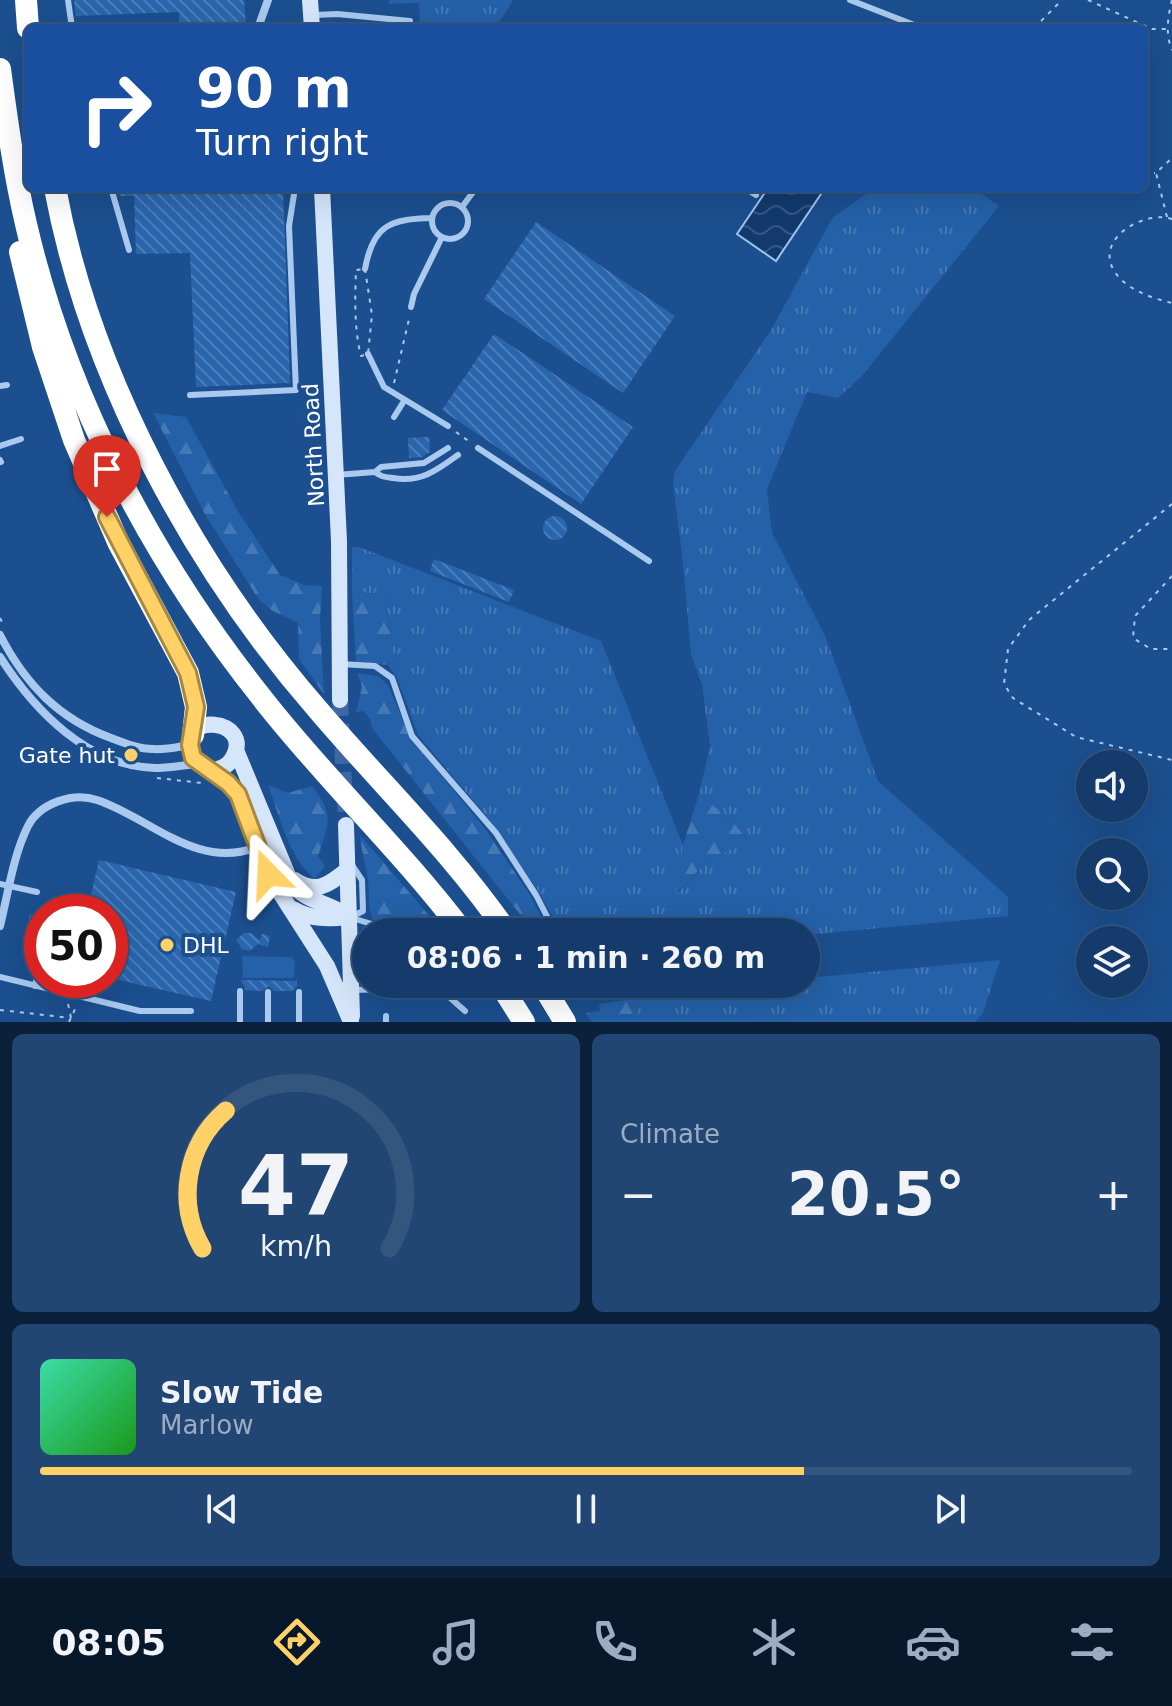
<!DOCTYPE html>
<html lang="en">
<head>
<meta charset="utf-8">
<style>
  :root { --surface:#143b6b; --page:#214673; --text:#f1f3f6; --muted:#9dadc1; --line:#33557e; --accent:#ffd166 }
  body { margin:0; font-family:"DejaVu Sans",sans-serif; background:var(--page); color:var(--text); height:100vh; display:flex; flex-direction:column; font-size:30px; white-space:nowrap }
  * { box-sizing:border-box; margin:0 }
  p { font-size:26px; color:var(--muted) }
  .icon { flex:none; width:44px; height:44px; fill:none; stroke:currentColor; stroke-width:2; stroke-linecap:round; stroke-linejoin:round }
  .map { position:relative; height:1022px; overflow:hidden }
  .side { display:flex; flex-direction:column; gap:12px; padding:12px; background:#0b203b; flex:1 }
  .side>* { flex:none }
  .banner { position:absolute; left:24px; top:24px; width:1124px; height:168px; border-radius:12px; box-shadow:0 8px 32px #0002,0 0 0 2px var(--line); background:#1a4fa0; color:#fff; overflow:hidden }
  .tools { position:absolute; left:1076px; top:750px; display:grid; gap:16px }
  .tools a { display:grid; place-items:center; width:72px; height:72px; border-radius:50%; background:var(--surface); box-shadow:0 8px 32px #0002,0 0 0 2px var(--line); font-size:40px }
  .speed { position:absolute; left:24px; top:894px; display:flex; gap:16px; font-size:40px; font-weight:700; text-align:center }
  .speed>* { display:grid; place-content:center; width:104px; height:104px; border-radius:50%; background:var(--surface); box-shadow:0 8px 32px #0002,0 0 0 2px var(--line); line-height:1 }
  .speed .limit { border:12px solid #d22; background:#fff; color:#111 }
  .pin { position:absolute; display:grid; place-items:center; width:68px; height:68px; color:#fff; margin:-82px -34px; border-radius:50% 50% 50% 0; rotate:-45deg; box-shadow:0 0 8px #0007 }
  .pin .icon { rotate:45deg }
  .me { position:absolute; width:88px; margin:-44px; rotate:339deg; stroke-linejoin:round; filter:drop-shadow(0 0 6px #0008) }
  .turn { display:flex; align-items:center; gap:28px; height:168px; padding:0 40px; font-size:36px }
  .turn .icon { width:104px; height:104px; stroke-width:2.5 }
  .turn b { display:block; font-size:56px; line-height:68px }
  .big { font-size:60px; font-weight:600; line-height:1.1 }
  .side .tile { flex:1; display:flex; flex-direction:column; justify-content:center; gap:12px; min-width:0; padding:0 28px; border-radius:12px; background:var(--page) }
  .side .dial { align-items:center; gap:0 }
  .dial svg { height:208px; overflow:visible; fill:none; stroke:var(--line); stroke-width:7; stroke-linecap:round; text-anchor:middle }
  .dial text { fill:var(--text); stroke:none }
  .song { display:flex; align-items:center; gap:24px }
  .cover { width:96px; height:96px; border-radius:12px; background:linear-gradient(135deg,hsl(160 70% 55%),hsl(120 70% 35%)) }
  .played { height:8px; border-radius:4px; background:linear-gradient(90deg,var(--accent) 70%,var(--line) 70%) }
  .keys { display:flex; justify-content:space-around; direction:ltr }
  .heat { display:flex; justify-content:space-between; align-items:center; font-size:44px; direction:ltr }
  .side .tiles { flex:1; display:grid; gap:12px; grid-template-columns:1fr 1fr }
  .tile:last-child { grid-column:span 2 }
  .trip { position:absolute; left:352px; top:918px; width:468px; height:80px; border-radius:40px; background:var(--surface); box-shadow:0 8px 32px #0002,0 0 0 2px var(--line); font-weight:600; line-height:80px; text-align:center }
  .tab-bar { display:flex; height:128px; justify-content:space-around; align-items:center; background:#08182b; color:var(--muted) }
  .tab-bar .icon { width:56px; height:56px }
  .tab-bar .selected { color:var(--accent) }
  .tab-bar b { font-size:36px; color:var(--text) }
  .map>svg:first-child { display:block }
</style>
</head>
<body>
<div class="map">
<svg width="1172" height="1022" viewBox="0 0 1172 1022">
  <defs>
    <pattern id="grass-tufts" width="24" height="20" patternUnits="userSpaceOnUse" patternTransform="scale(2)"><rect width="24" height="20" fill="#2461a8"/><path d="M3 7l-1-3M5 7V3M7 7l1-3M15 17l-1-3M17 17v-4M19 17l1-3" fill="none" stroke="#4579b5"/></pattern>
    <pattern id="forest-firs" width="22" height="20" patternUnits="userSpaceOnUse" patternTransform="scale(2)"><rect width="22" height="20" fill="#2461a8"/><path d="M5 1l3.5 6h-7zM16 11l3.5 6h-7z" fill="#4579b5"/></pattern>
    <pattern id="water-waves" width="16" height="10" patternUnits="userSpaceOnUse" patternTransform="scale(2)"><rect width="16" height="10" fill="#123a6d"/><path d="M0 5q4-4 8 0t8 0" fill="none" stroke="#365883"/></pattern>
    <pattern id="building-back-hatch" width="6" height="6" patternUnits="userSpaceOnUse" patternTransform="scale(2)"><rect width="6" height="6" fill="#2a66ad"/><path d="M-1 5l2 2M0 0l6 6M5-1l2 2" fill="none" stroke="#4a7db9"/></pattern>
  </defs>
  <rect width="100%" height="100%" fill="#1b4f8f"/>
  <path fill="url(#grass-tufts)" d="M389 0H513L496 28H420L419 3 389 4Z
    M875 188H973L999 206 862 376 838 398 807 392 767 489 772 533 826 638 878 781 1008 897V916L806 935V932H561L537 889 492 823 418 735 397 678 385 594 352 592V547H359L601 641 683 845 677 894 704 864 748 839 731 820 699 794 710 746 702 685 691 654 682 554 673 484 675 471 771 330 833 217Z
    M1000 960 983 1013 975 1022H637L638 998 689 994V988L737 984H806V978Z"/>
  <path fill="url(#forest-firs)" d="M153 413 186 417 239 513 280 575 304 585 322 586 320 620 324 694 299 659 298 623 273 611 259 600 206 516Z
    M352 592 385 594 397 678 388 665 356 662Z
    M357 673 378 676 388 685 410 737 486 830 530 895 549 932H534L372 728 370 719 364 711 356 712 362 687Z
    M268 785 288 793 312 786C335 816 329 823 318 856L325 866 315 879C288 857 280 816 268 785Z
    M699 794 731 820 748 840 704 864 675 895 683 845Z
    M360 835 443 932H410L373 920C367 907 370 894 368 881 366 865 361 851 360 835Z
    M638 998 637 1022H591L586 1013 600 1011 599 1004Z"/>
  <path fill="#2461a8" d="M242 956 292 957 295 963 294 978H243Z"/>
  <path fill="url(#water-waves)" stroke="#9cc4f0" stroke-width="2" d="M768 188H825L776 261 737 234Z"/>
  <path fill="url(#building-back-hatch)" d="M74 0H244L246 25 179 28V12L76 16Z
    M118 188H283L290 383 196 387 190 253 136 254 134 196H120Z
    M536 222 675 316 623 393 484 299Z
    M494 334 633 427 581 504 442 410Z
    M429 437 430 452 422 457 409 458 408 438Z
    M543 528a12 12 0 1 1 24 0a12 12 0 1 1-24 0Z
    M434 559 514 590 509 602 430 571Z
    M99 860 236 892 211 1001 110 978V912H87Z
    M30 914 42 918V942L24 938Z
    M244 933H251L260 940 262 934 270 936 268 947 259 944 260 942 250 951 242 949 236 940Z
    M241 980 297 981V986L292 991H274L269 986 262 991 246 990Z"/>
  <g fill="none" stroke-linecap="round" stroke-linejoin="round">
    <path stroke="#3d69a0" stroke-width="16" stroke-dasharray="16 8" stroke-linecap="butt" d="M340 700 346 825"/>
    <path stroke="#a9c9ee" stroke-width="2" stroke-dasharray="4 6" stroke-linecap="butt" d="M1088 0 1152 29H1168
      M1172 0C1168 16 1165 34 1172 50
      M1034 28 1062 0
      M1144 172 1155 173
      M1167 217 1156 173 1172 158
      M1172 219C1146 210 1096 237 1113 269 1124 289 1151 298 1172 303
      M365 269 372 315 368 354 361 356C354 329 355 298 356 270Z
      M394 383 410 315
      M456 432 470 442
      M1172 504 1029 620 1008 649 1004 684 1013 698 1076 737 1172 760
      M1172 576 1135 616 1133 638 1151 649H1172
      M0 618 4 626
      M157 778 202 783
      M68 1004 72 1022
      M0 1010 71 1018
      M69 1022 77 1005"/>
    <path stroke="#a9c9ee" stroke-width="6" d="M68 0 72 28
      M850 0 922 28
      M315 15 337 14 410 21
      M751 28H755
      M111 188 129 250
      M745 188 756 195
      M432 221a18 18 0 1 1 36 0a18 18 0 1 1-36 0Z
      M462 207 476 188
      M365 269C373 225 390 219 432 218
      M411 307 414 294 442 237
      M368 354 384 387 448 426
      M0 386 7 385
      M190 395 296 390 289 226 295 188
      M394 417 404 401
      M0 446 21 439
      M478 448 649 561
      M0 460 1 462
      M375 472C381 477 385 477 393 478 420 483 436 471 458 455
      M336 475 375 472 381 467 424 463 448 448
      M340 664 375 666 392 678 412 736 496 833 536 895 555 932
      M352 865 362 880 363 911 353 916
      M0 884 37 892
      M352 918 375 925 382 932
      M0 977 140 1011H191
      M35 986 42 956
      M351 990 439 988 465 1011
      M240 991V1022
      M268 1022V992
      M299 1022V992
      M386 1022V1016"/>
    <path stroke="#a9c9ee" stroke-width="8" d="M258 28 268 0
      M0 635C25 684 59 719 111 738 124 743 138 749 153 749 165 750 177 747 190 745
      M0 657C34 710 87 766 155 768 169 768 183 765 198 764
      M0 926C8 894 13 856 28 826 40 803 73 792 97 800 149 817 197 871 257 847"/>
    <path stroke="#d6e6fa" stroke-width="16" d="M310 0 312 28
      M322 188 339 541 340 700
      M236 750 292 885C309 903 331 903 349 917
      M210 770C219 770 227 767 232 759 257 718 172 709 193 758L228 783 238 794 268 874 327 966 351 1022
      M346 825 352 1016
      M295 880C317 895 329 884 347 870
      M293 909C312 920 328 919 349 917"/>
    <path stroke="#fff" stroke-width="22" d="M26 0 28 28
      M0 69C7 121 14 173 26 224 66 397 152 560 262 698 325 779 401 850 463 932
      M55 188C90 376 194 568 319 711 382 785 452 852 507 932
      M20 252 43 347 74 440 118 542 188 673 196 707 193 735
      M500 984 524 1022
      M542 984 565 1022"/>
  </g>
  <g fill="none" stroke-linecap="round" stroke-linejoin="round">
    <g stroke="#a68842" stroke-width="20">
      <path id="route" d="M107 517 188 673 196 707 190 745 193 758 228 783 238 794 268 874"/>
    </g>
    <use href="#route" stroke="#ffd166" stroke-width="14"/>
  </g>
  <g fill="#ffd166" stroke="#1b4f8f" stroke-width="3">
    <circle cx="131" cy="755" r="8"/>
    <circle cx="167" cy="945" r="8"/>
  </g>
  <g text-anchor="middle" stroke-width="8" stroke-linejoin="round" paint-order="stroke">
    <g font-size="22" fill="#fff" stroke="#1b4f8f">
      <text transform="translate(313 445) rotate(-93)" y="8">North Road</text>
    </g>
    <g font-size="22" fill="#fff" stroke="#1b4f8f" text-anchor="end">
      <text x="115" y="763">Gate hut</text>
      <text x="183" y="953" text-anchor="start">DHL</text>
    </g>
  </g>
</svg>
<div class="tools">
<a><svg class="icon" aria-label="sound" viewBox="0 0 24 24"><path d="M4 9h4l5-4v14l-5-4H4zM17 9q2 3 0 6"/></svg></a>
<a><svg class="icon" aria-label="search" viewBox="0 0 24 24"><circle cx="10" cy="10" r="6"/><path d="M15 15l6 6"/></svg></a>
<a><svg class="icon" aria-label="layers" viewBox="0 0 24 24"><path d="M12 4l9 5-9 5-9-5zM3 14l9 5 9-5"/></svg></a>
</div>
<div class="speed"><div class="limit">50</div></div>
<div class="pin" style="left:107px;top:517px;background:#d93025"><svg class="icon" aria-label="arrive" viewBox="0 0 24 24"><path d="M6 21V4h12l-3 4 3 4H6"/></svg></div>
<svg class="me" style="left:268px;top:874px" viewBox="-20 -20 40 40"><path d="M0-17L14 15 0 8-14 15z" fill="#ffd166" stroke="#fff" stroke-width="4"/></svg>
<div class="trip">08:06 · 1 min · 260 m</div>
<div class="banner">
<div class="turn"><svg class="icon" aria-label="right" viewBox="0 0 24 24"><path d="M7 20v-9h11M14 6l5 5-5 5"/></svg><div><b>90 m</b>Turn right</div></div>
</div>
</div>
<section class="side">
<div class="tiles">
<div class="tile dial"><svg viewBox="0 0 100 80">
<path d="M14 69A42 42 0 1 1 86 69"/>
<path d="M14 69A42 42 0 0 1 23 16" stroke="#ffd166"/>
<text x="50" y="56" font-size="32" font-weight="700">47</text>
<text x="50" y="72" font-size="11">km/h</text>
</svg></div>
<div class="tile"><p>Climate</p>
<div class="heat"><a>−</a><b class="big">20.5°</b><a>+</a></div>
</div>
<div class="tile">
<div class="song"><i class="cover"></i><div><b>Slow Tide</b><p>Marlow</p></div></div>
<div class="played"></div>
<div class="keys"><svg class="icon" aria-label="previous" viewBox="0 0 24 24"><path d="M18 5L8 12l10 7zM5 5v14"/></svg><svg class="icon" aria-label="pause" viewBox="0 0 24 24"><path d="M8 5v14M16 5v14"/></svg><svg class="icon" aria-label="next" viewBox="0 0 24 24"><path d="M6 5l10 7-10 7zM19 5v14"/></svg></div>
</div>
</div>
</section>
<nav class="tab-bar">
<b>08:05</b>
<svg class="icon selected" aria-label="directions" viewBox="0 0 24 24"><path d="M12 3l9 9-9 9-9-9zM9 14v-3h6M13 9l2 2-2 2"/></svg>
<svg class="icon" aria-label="music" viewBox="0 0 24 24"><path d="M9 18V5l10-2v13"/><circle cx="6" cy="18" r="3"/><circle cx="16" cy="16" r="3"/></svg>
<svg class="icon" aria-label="phone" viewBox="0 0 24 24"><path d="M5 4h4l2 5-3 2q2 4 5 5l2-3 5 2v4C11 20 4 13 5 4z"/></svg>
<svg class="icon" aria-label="climate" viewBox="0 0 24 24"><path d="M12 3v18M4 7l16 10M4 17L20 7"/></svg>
<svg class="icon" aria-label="car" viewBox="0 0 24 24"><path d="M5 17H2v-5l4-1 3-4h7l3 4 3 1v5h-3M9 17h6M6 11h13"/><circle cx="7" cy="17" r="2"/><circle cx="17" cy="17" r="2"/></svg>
<svg class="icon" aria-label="filters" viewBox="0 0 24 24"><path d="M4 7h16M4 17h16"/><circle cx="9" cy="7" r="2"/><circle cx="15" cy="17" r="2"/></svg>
</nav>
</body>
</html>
